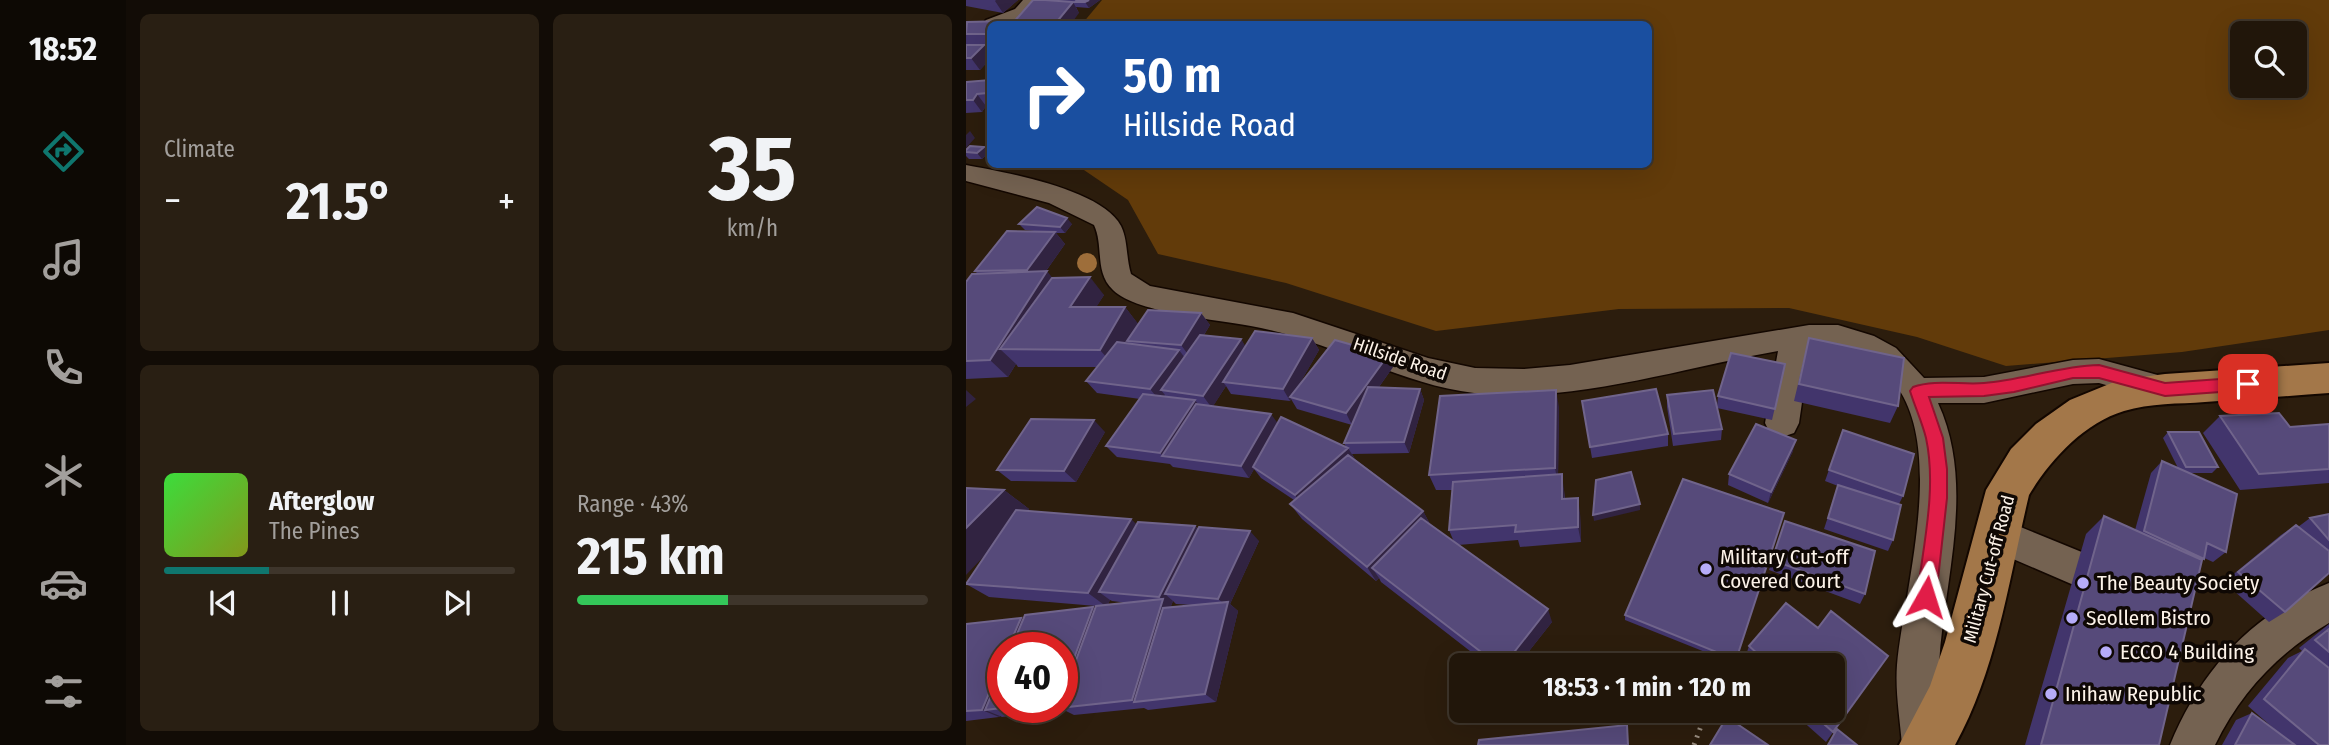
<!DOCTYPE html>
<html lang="en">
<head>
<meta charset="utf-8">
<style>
  :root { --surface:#21160a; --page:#291f13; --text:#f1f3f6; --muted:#a29f9c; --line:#3e352b; --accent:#0f766e }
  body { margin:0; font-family:"Fira Sans Condensed",sans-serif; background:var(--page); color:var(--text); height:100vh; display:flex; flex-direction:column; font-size:26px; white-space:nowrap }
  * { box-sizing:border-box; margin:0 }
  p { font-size:23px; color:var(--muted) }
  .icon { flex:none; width:38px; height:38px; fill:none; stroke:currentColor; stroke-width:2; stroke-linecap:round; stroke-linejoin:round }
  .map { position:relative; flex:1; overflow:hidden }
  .drawer { display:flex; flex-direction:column; gap:14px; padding:14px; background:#120c06; width:840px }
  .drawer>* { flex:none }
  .hud { position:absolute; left:21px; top:21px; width:665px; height:147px; border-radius:10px; box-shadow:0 7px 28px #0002,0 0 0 2px var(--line); background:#1a4fa0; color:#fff; overflow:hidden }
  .controls { position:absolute; left:1264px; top:21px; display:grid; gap:14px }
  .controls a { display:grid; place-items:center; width:77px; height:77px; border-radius:10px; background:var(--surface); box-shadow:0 7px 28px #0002,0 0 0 2px var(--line); font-size:35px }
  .speed { position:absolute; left:21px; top:632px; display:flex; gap:14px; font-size:35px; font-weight:700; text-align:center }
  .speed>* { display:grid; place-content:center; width:91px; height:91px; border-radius:50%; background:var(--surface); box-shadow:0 7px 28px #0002,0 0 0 2px var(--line); line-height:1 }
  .speed .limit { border:10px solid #d22; background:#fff; color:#111 }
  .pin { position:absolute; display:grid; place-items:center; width:60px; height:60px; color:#fff; margin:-30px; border-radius:14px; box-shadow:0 4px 10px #0006 }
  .me { position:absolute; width:77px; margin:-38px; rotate:6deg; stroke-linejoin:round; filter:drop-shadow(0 0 5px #0008) }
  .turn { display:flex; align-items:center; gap:24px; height:147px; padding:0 21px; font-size:32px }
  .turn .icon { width:91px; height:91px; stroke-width:2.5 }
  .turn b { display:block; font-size:49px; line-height:60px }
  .big { font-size:52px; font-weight:700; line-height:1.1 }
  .drawer .widget { flex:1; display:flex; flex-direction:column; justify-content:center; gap:10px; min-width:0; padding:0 24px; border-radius:10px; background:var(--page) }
  .drawer .dial { align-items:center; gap:0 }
  .dial b { font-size:91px; line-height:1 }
  .song { display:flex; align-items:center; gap:21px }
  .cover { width:84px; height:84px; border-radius:10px; background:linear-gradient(135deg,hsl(120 70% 55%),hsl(70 70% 35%)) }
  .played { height:7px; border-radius:4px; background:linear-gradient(90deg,var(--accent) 30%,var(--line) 30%) }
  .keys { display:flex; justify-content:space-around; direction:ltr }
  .heat { display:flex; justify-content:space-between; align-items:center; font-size:38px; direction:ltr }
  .charge { height:10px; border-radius:5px; background:linear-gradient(90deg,#34c759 43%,var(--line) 0) }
  .drawer .tiles { flex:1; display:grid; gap:14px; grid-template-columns:repeat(2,1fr) }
  .trip { position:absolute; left:483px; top:653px; width:396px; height:70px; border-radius:10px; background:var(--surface); box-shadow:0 7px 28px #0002,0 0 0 2px var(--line); font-weight:700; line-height:70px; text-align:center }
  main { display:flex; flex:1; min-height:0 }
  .dock { display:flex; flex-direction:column; width:126px; justify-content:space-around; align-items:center; background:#0d0904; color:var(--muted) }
  .dock .icon { width:49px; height:49px }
  .dock .on { color:var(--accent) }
  .dock b { font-size:32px; color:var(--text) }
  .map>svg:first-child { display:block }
</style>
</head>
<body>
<main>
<nav class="dock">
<b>18:52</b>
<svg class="icon on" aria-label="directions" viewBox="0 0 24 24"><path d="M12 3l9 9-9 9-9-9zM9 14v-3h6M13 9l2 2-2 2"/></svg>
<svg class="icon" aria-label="music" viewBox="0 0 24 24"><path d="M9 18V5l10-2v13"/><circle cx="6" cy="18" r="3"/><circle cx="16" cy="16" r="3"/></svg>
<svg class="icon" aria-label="phone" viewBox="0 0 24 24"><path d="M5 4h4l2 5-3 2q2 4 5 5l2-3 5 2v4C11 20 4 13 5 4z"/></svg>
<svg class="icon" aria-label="climate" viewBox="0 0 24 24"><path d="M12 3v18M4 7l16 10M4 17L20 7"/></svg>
<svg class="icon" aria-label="car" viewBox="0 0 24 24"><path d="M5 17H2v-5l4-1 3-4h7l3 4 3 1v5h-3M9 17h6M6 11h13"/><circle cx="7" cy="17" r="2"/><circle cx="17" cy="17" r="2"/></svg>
<svg class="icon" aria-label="filters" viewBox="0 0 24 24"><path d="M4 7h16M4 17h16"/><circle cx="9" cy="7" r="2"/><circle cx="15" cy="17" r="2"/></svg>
</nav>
<section class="drawer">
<div class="tiles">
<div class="widget"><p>Climate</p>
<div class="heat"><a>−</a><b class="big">21.5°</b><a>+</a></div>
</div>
<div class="widget dial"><b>35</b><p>km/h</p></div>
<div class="widget">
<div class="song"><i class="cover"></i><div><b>Afterglow</b><p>The Pines</p></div></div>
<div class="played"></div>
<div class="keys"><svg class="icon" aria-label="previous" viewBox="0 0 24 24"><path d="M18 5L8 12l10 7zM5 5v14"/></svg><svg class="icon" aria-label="pause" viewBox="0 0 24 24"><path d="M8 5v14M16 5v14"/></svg><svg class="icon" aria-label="next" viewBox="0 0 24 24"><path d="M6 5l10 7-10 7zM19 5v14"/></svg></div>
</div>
<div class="widget"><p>Range · 43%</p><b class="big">215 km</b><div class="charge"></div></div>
</div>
</section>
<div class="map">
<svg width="1363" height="745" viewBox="0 0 1363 745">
  <rect width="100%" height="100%" fill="#2c1d0d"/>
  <path fill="#623b0a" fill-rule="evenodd" d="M136 0H1363V330L1216 352 1040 366 951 337 823 308 653 309 470 331 320 283 192 254 162 200 115 168 100 165 682 164V24H116ZM1276 33H1328V86H1276Z"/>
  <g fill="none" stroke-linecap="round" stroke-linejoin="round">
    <g stroke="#130700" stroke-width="3">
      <path id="minor" d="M57 0H75C67 23 46 24 24 24V29L17 24 20 20 49 9Z
        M0 165C38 172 136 189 155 226 162 240 160 258 165 274L184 286 327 313 462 358 509 368 557 369 604 365 843 325H872L908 336 930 348 958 378 1018 377 1107 360 1133 359 1210 380 1215 389 1210 398 1199 402 1133 383 1107 384 1018 403H972C1010 486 978 579 973 664 971 691 977 719 980 745H936C934 719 929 692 931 665 940 565 1012 352 844 347L833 423 828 433 816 437 804 433 799 423 812 351C720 367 601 405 508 393 434 384 368 343 295 328 259 320 171 314 147 290 128 272 138 246 128 225L83 203 0 181Z
        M1030 517 1123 555 1129 568 1123 581 1110 586 1017 546 1012 534 1017 522Z
        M1363 583V623C1313 652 1274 693 1249 745H1204C1235 670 1287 613 1363 583Z"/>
    </g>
    <g stroke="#130700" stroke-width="4">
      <path id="major" d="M1363 363V393C1322 396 1280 399 1239 402 1213 404 1184 403 1158 411 1118 423 1084 460 1063 495 1043 579 1031 669 989 745H933L964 686 979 642 1020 490 1045 449 1070 424 1104 400 1153 380 1199 374Z"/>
    </g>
    <path stroke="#988c7f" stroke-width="5" stroke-dasharray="2 6" stroke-linecap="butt" d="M728 745 741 710"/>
    <use href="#minor" fill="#746251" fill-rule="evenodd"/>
    <use href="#major" fill="#a37749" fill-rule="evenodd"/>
  </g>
  <circle fill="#9e6e3a" cx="121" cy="263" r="10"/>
  <path fill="#42356c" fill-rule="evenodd" d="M0 0H52L37 13 0 6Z
    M66 0H134L123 8 110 7 113 13Z
    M0 22 24 24V46H19L24 53V59L14 70H0Z
    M24 80V106H20L16 112 0 113V82Z
    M0 150 23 153 16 159H3L0 156Z
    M53 224H106L99 233H90L99 244 80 271 86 278 138 295 130 307H159L172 324 235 313 244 325 238 335 275 339 279 347 346 338 353 350 331 388 427 367 413 387 454 389 458 400 443 453 386 454 389 459 457 511 464 524 488 542 483 530 487 490H470L463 475 593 407 592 474 598 490 599 499 614 513 615 542 554 547 552 540 492 545 586 622 552 665H522L415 582 413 578 410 581 336 519 324 504 328 500 295 478 288 469 283 478 207 467 204 464 151 457 140 446 174 399 131 393 120 381 131 367H52L50 364 42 377 0 379V282L12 274 9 271 78 232 59 230ZM260 386 265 394 324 401 325 399 331 409 386 425 378 443 380 447 311 423 247 406Z
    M843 338 932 406 924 423 828 401Z
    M819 364 806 420 751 408 756 429 755 440 707 446 701 407V395L751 407 752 396Z
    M616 401 702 434V446L626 458Z
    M1254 416 1324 427 1363 424V483L1274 490 1237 433Z
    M877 430 937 496 933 504 927 540 922 551 858 529 872 486 859 481Z
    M139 432 110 482 45 481 31 470Z
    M1202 432 1252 467 1246 473H1223L1260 552 1247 562 1238 558 1236 560 1193 745H1059L1120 534 1138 516 1169 530 1185 473 1196 461 1212 468 1197 438Z
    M827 451 802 503 762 485 763 474Z
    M38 490 63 509 61 511 171 524 229 526 232 529 293 541 264 604 272 611 250 702 182 710 178 708 108 715 98 710 36 717 34 716 33 717 0 721V624L57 620 127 607 129 609 130 606 23 597 0 584 22 552ZM144 600 146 601 162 603 142 604ZM207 601 210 604 227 605 207 607 205 606ZM96 648V707H37Z
    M818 513 769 664 659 620V615Z
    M1363 514V573L1319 612 1303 622 1258 582 1315 535 1330 525 1332 527 1344 518Z
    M819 521 899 594 894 604 803 570Z
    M1363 624V745H1256L1270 720 1286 713 1315 735 1282 706 1322 658 1336 651 1333 648Z
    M852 628 922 656 860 742 824 710H866V665H787L779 658 783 646Z"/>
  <path fill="#312341" d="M30 0H52L37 13 29 1Z
    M123 0H134L123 8 119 2Z
    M107 2 113 13 105 24H89Z
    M18 45 24 53V59L14 70 5 58Z
    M24 88V99L21 93Z
    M11 94 20 106 16 112 7 100Z
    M4 131 9 138 0 148V135Z
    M18 147 23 153 16 159 11 153Z
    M101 218 106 224 99 233 94 227Z
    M89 232 99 244 72 282 61 270Z
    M81 271 95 289 34 349 50 364 42 377 24 360Z
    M124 277 138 295 119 325 104 307Z
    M159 307 173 325 161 341 162 344 149 367 134 350Z
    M235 313 244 325 224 357 215 345Z
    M346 338 353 350 326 397H324L325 399 324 401 317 389Z
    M275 339 283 352 257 382 260 386 246 408 237 396Z
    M213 350 222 362 195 390 199 395 194 401 184 389Z
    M422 355 427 367 386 425 380 413Z
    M454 389 458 400 443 453 438 442Z
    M0 390 10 399 0 407Z
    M590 390 593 407 592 484 589 468Z
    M229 400 238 412 197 456 194 453Z
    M305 414 313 425 283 478 275 466Z
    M128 420 139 432 110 482 98 471Z
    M830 440 827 451 802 503 805 492Z
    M382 448 389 459 336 506 329 495Z
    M596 474 598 490 599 514 596 499Z
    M38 490 63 509 0 575V528Z
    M612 498 614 513 615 542 612 527Z
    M674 504V510L628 521 627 515Z
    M457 511 465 526 406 568 413 578 410 581 401 567Z
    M165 519 181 534 133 592 144 600 141 607 122 593Z
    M229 526 240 536 199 594 207 601 205 606 208 609 169 702 166 700 197 599 193 597Z
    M284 531 293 541 264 604 272 611 250 702 239 694 261 606 252 599Z
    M127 607 141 617 96 704V691Z
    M582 609 586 622 552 665H538Z
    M55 618 70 627 62 648H42Z
    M37 660V707L19 710 34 716 33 717 16 710Z"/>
  <path fill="#564a7a" stroke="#70648b" stroke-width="2" d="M67 0H79L107 2 89 24H46Z
    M111 0H123L119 2H109Z
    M39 21 36 24H24V34H0L1 22Z
    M0 45H18L5 58H0Z
    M24 80V88L21 93 11 94 7 100H0V82Z
    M4 146 18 147 11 153 0 152V150Z
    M71 207 101 218 94 227 53 224Z
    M41 231 89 232 61 270 9 271Z
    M81 271 24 360 0 361V282L6 274Z
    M124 277 104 307H159L134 350 34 349 86 278Z
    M182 310 235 313 215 345 161 341Z
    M289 331 346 338 317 389 257 382Z
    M234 335 275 339 237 396 195 390Z
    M843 338 938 358 932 406 833 384Z
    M369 340 422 355 380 413 324 397Z
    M151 342 213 350 184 389 120 381Z
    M765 353 819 364 809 409 752 396Z
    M402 387 454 389 438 442 378 443Z
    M690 389 702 434 624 447 616 401Z
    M590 390 589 468 463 475 474 396Z
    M747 390 756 429 708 434 701 395Z
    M177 394 229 400 194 453 140 446Z
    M230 404 305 414 275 466 196 456Z
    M1313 413 1324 427 1363 424V469L1293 474 1254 416Z
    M315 417 382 448 329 495 287 467Z
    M65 419 128 420 98 471 31 470Z
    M790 424 830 440 805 492 763 474Z
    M877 430 948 454 937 496 863 470Z
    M1202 432H1233L1252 467H1220Z
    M382 455 457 511 401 567 324 504Z
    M1196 461 1271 494 1260 552 1241 543 1238 559 1178 531Z
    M665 472 674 504 627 515 630 480Z
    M596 474V499L612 498V527L549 532 550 525 483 530 487 482Z
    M717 479 818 513 770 660 659 615Z
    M872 485 935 505 927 540 862 518Z
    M0 488 38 490 0 528Z
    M50 510 165 519 122 593 0 584Z
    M1363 514V540L1344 518Z
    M1138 516 1236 560 1193 745H1075Z
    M455 518 582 609 538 665H532L406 568Z
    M819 521 909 551 899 594 806 560Z
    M172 522 229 526 193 597 133 592Z
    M1330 525 1363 551V573L1319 612 1272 572Z
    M233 527 284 531 252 599 199 594Z
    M197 599 166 700 93 708 96 707V698L130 606Z
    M262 602 239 694 168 702 197 608Z
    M820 603 852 628 865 611 922 656 867 732 842 710H866V665H804L783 646Z
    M127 607 96 691V648H45L59 615Z
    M55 618 42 648H37V660L16 710 0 711V624Z
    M1363 629V652L1349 640Z
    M1339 649 1363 668V745H1353L1298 699Z
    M37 667V707H44L19 710Z
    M1286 713 1329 745H1269Z
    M761 717 802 745H744Z
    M661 725 662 745H512L513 740Z
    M871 729 891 745H862Z"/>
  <path fill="#e11d48" stroke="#92132f" stroke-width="2" d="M1133 365 1199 383 1282 377 1290 384 1282 390 1199 396 1133 378H1107L1048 392 1018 396 963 397 977 438 981 469V498L970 597 967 603 960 606 953 603 951 597C957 546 971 489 960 438 956 422 949 407 944 391L947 387C968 379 996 385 1018 383 1057 380 1093 366 1133 365Z"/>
  <g fill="#b6acf8" stroke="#0f0804" stroke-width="2.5">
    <circle cx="740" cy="569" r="7"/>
    <circle cx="1117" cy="583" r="7"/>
    <circle cx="1106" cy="618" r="7"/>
    <circle cx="1140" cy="652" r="7"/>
    <circle cx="1085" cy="694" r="7"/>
  </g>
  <g text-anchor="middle" stroke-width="7" stroke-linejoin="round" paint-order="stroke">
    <g font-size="18" fill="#fdf3e9" stroke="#0f0804">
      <text transform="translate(434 359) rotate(19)" y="6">Hillside Road</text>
      <text transform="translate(1023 569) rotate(-75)" y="6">Military Cut-off Road</text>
    </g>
    <g font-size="21" fill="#fdf3e9" stroke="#0f0804" text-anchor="start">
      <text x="754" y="564">Military Cut-off<tspan x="754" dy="24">Covered Court</tspan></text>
      <text x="1131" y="590">The Beauty Society</text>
      <text x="1120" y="625">Seollem Bistro</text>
      <text x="1154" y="659">ECCO 4 Building</text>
      <text x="1099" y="701">Inihaw Republic</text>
    </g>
  </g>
</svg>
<div class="controls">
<a><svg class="icon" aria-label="search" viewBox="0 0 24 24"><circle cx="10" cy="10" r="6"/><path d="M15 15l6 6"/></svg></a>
</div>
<div class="speed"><div class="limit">40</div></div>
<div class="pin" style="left:1282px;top:384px;background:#d93025"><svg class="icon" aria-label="arrive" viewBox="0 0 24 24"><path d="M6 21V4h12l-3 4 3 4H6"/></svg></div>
<svg class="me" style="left:960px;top:597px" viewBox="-20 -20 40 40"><path d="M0-17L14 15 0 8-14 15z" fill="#e11d48" stroke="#fff" stroke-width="4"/></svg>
<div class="trip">18:53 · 1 min · 120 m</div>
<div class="hud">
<div class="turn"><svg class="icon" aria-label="right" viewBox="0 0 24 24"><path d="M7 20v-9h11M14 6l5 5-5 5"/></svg><div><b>50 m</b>Hillside Road</div></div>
</div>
</div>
</main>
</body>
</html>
